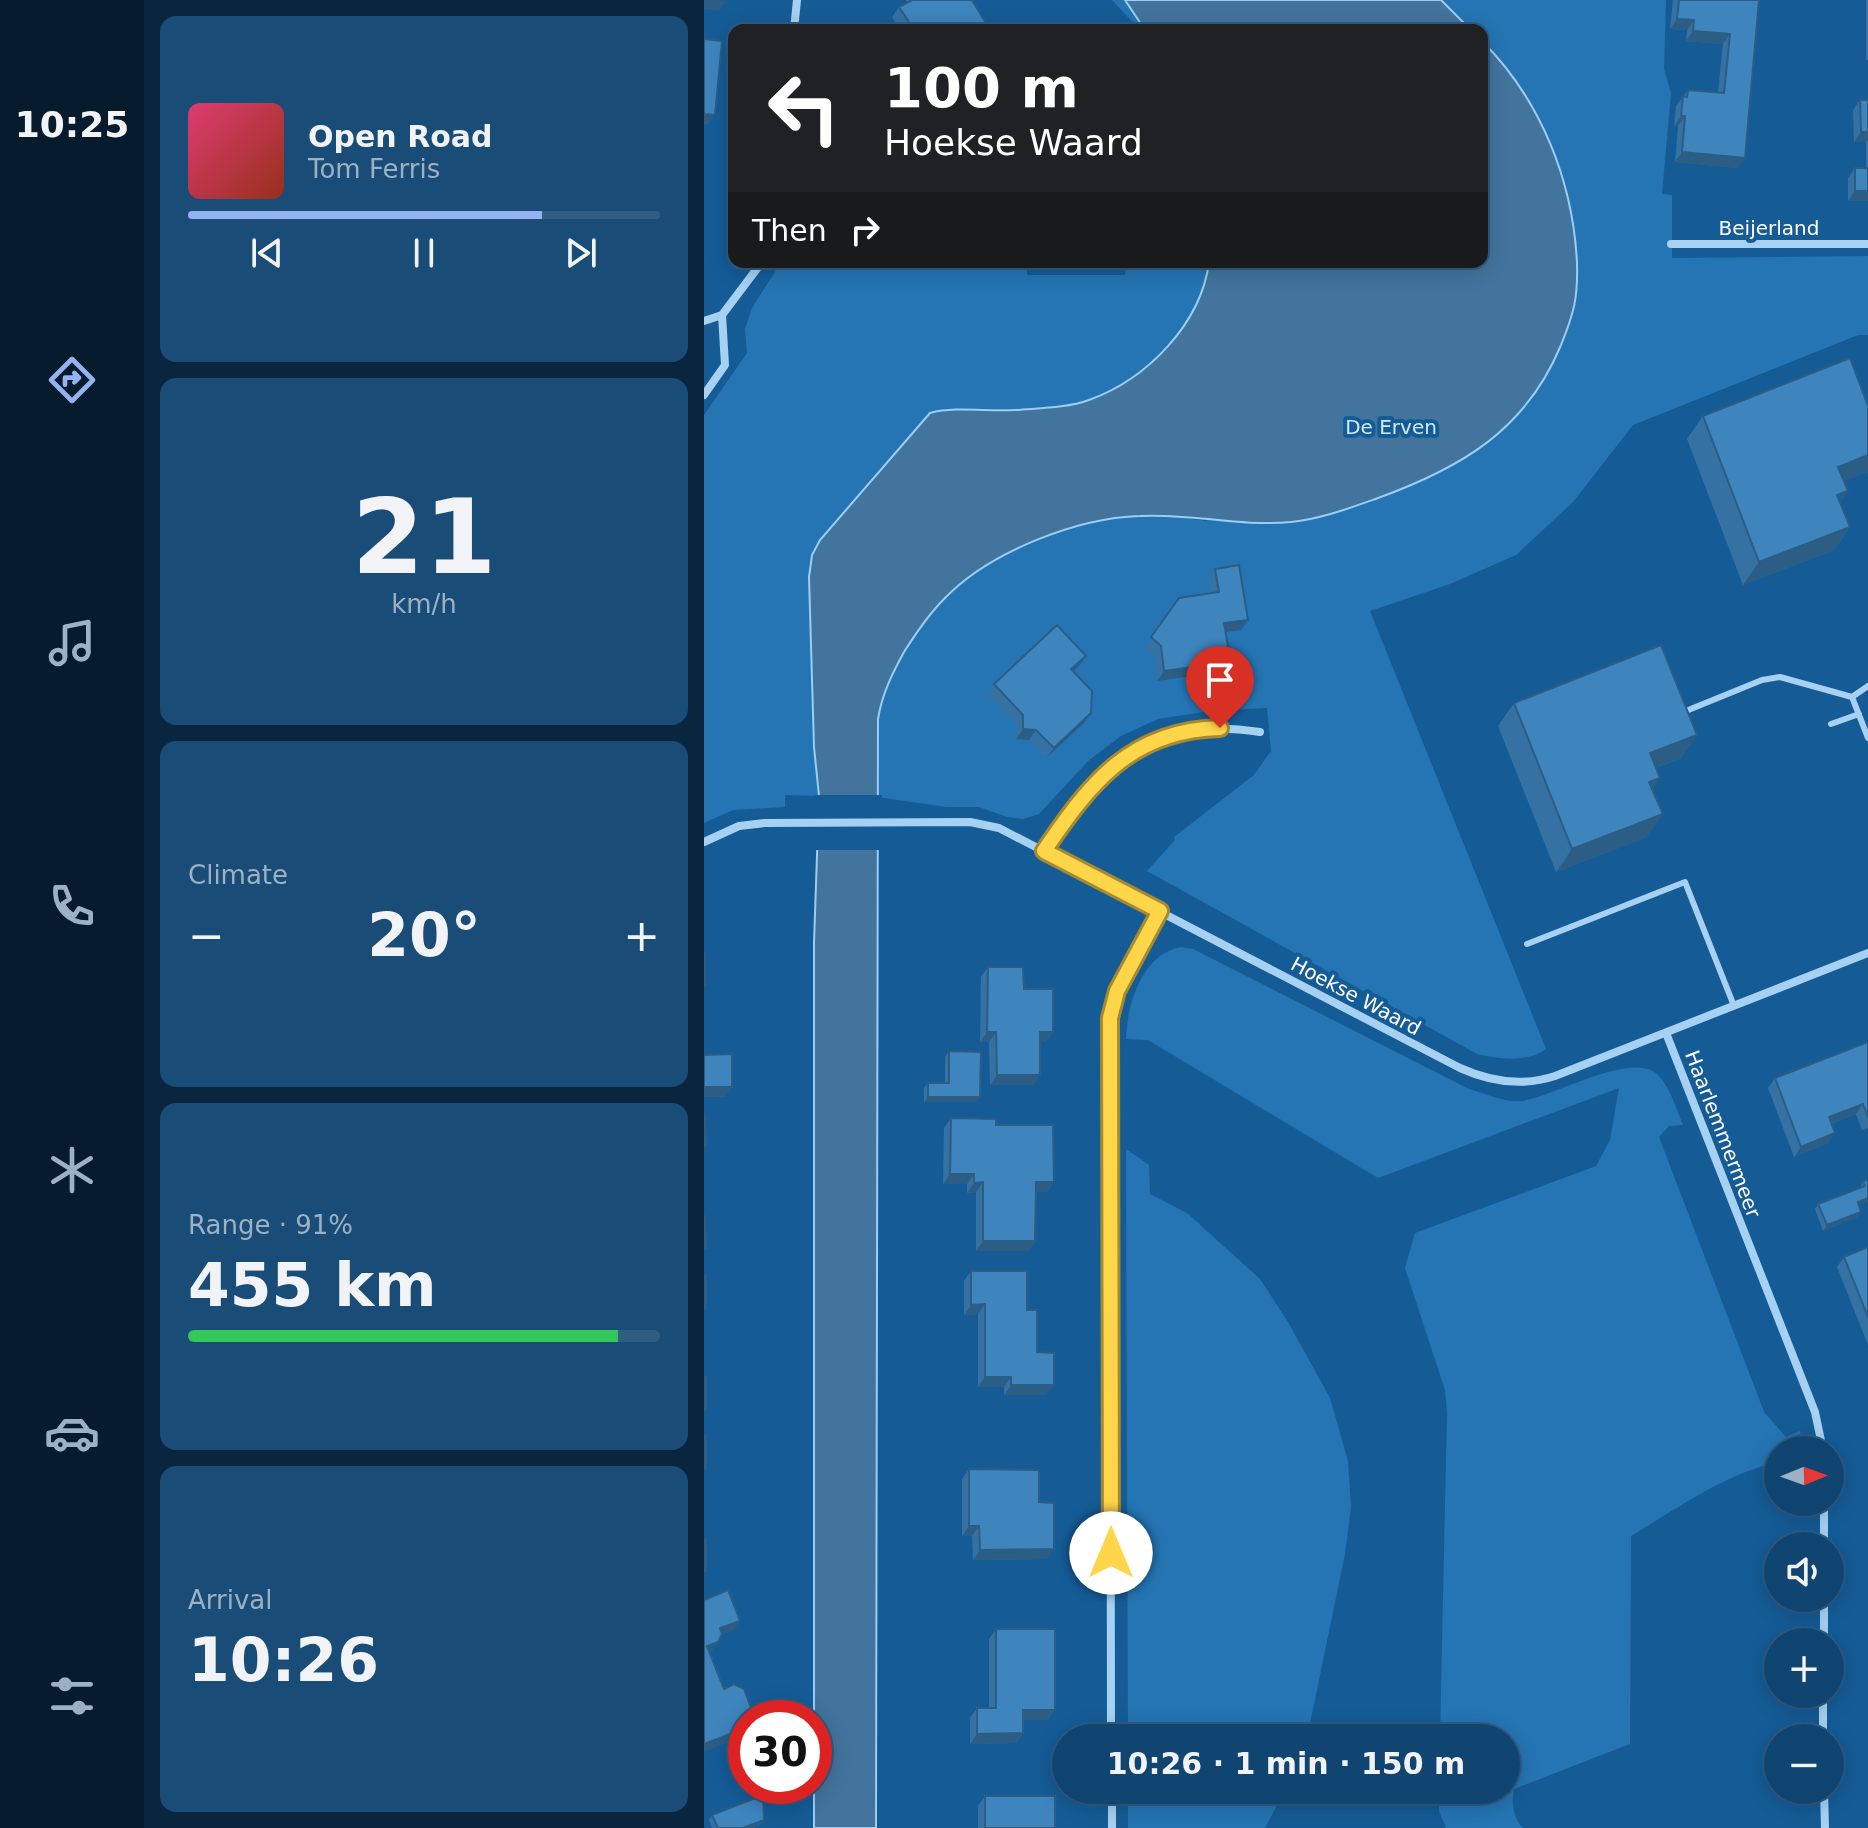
<!DOCTYPE html>
<html lang="en">
<head>
<meta charset="utf-8">
<style>
  :root { --surface:#104571; --page:#194c76; --text:#f1f3f6; --muted:#9cb1c3; --line:#305d84; --accent:#95b2f1 }
  body { margin:0; font-family:"DejaVu Sans",sans-serif; background:var(--page); color:var(--text); height:100vh; display:flex; flex-direction:column; font-size:30px; white-space:nowrap }
  * { box-sizing:border-box; margin:0 }
  p { font-size:26px; color:var(--muted) }
  .icon { flex:none; width:44px; height:44px; fill:none; stroke:currentColor; stroke-width:2; stroke-linecap:round; stroke-linejoin:round }
  .map { position:relative; flex:1; overflow:hidden }
  .panel { display:flex; flex-direction:column; gap:16px; padding:16px; background:#09263e; width:560px }
  .panel>* { flex:none }
  .hud { position:absolute; left:24px; top:24px; width:760px; height:244px; border-radius:16px; box-shadow:0 4px 20px #0003,0 0 0 2px var(--line); background:#202124; color:#fff; overflow:hidden }
  .needle { width:52px; rotate:89deg }
  .controls { position:absolute; left:1060px; top:1436px; display:grid; gap:16px }
  .controls a { display:grid; place-items:center; width:80px; height:80px; border-radius:50%; background:var(--surface); box-shadow:0 4px 20px #0003,0 0 0 2px var(--line); font-size:40px }
  .speed { position:absolute; left:24px; top:1700px; display:flex; gap:16px; font-size:40px; font-weight:700; text-align:center }
  .speed>* { display:grid; place-content:center; width:104px; height:104px; border-radius:50%; background:var(--surface); box-shadow:0 4px 20px #0003,0 0 0 2px var(--line); line-height:1 }
  .speed .limit { border:12px solid #d22; background:#fff; color:#111 }
  .pin { position:absolute; display:grid; place-items:center; width:68px; height:68px; color:#fff; margin:-82px -34px; border-radius:50% 50% 50% 0; rotate:-45deg; box-shadow:0 0 8px #0007 }
  .pin .icon { rotate:45deg }
  .me { position:absolute; width:88px; margin:-44px; rotate:0deg; stroke-linejoin:round; filter:drop-shadow(0 0 6px #0008) }
  .turn { display:flex; align-items:center; gap:28px; height:168px; padding:0 24px; font-size:36px }
  .turn .icon { width:104px; height:104px; stroke-width:2.5 }
  .turn b { display:block; font-size:56px; line-height:68px }
  .then { display:flex; align-items:center; height:76px; padding:0 24px; background:#0003; gap:16px; font-size:30px }
  .big { font-size:60px; font-weight:600; line-height:1.1 }
  .panel .tile { flex:1; display:flex; flex-direction:column; justify-content:center; gap:12px; min-width:0; padding:0 28px; border-radius:16px; background:var(--page) }
  .panel .dial { align-items:center; gap:0 }
  .dial b { font-size:104px; line-height:1 }
  .song { display:flex; align-items:center; gap:24px }
  .cover { width:96px; height:96px; border-radius:12px; background:linear-gradient(135deg,hsl(340 70% 55%),hsl(10 70% 35%)) }
  .played { height:8px; border-radius:4px; background:linear-gradient(90deg,var(--accent) 75%,var(--line) 75%) }
  .keys { display:flex; justify-content:space-around; direction:ltr }
  .heat { display:flex; justify-content:space-between; align-items:center; font-size:44px; direction:ltr }
  .charge { height:12px; border-radius:6px; background:linear-gradient(90deg,#34c759 91%,var(--line) 0) }
  .trip { position:absolute; left:348px; top:1724px; width:468px; height:80px; border-radius:40px; background:var(--surface); box-shadow:0 4px 20px #0003,0 0 0 2px var(--line); font-weight:600; line-height:80px; text-align:center }
  main { display:flex; flex:1; min-height:0 }
  .menu { display:flex; flex-direction:column; width:144px; justify-content:space-around; align-items:center; background:#061c2d; color:var(--muted) }
  .menu .icon { width:56px; height:56px }
  .menu .active { color:var(--accent) }
  .menu b { font-size:36px; color:var(--text) }
  .map>svg:first-child { display:block }
</style>
</head>
<body>
<main>
<nav class="menu">
<b>10:25</b>
<svg class="icon active" aria-label="directions" viewBox="0 0 24 24"><path d="M12 3l9 9-9 9-9-9zM9 14v-3h6M13 9l2 2-2 2"/></svg>
<svg class="icon" aria-label="music" viewBox="0 0 24 24"><path d="M9 18V5l10-2v13"/><circle cx="6" cy="18" r="3"/><circle cx="16" cy="16" r="3"/></svg>
<svg class="icon" aria-label="phone" viewBox="0 0 24 24"><path d="M5 4h4l2 5-3 2q2 4 5 5l2-3 5 2v4C11 20 4 13 5 4z"/></svg>
<svg class="icon" aria-label="climate" viewBox="0 0 24 24"><path d="M12 3v18M4 7l16 10M4 17L20 7"/></svg>
<svg class="icon" aria-label="car" viewBox="0 0 24 24"><path d="M5 17H2v-5l4-1 3-4h7l3 4 3 1v5h-3M9 17h6M6 11h13"/><circle cx="7" cy="17" r="2"/><circle cx="17" cy="17" r="2"/></svg>
<svg class="icon" aria-label="filters" viewBox="0 0 24 24"><path d="M4 7h16M4 17h16"/><circle cx="9" cy="7" r="2"/><circle cx="15" cy="17" r="2"/></svg>
</nav>
<section class="panel">
<div class="tile">
<div class="song"><i class="cover"></i><div><b>Open Road</b><p>Tom Ferris</p></div></div>
<div class="played"></div>
<div class="keys"><svg class="icon" aria-label="previous" viewBox="0 0 24 24"><path d="M18 5L8 12l10 7zM5 5v14"/></svg><svg class="icon" aria-label="pause" viewBox="0 0 24 24"><path d="M8 5v14M16 5v14"/></svg><svg class="icon" aria-label="next" viewBox="0 0 24 24"><path d="M6 5l10 7-10 7zM19 5v14"/></svg></div>
</div>
<div class="tile dial"><b>21</b><p>km/h</p></div>
<div class="tile"><p>Climate</p>
<div class="heat"><a>−</a><b class="big">20°</b><a>+</a></div>
</div>
<div class="tile"><p>Range · 91%</p><b class="big">455 km</b><div class="charge"></div></div>
<div class="tile"><p>Arrival</p><b class="big">10:26</b></div>
</section>
<div class="map">
<svg width="1164" height="1828" viewBox="0 0 1164 1828">
  <rect width="100%" height="100%" fill="#155c97"/>
  <path fill="#2575b4" d="M408 0H962L960 69 967 93 958 194 968 195V258L1164 256V335H1154L929 425 869 502 812 555 746 584 666 611 842 1049C823 1063 794 1059 773 1054L443 871 471 840 470 837 550 775 567 751 563 708 506 711 454 719 417 736 384 761 335 814 319 819 303 817 275 807H242L174 797C174 767 168 729 177 700 181 684 190 669 198 656 211 635 224 614 242 597 290 552 370 518 436 516 459 515 481 518 503 521L461 350C439 370 413 391 385 401 346 414 279 410 237 410L105 577 110 747 115 796 81 795V807L29 810 0 823V415L43 353 41 329 48 308 77 262H323V275H421L422 262H778V30H436Z
    M477 947 489 949 765 1089C782 1094 801 1103 819 1101 851 1096 929 1050 954 1075 967 1089 972 1108 979 1125L965 1126 955 1137 1060 1412 1082 1437 1096 1431 1099 1450H1074V1462C1020 1474 974 1508 927 1536L926 1744 810 1789C807 1802 809 1818 819 1828H742L735 1811V1790H802V1738H736L743 1413 741 1390 701 1268 711 1233 892 1166 906 1140 915 1088 674 1178 444 1040 422 1039C423 1004 438 954 477 947Z
    M422 1149 445 1165 446 1194 483 1213 556 1279 584 1322 626 1398 644 1461 647 1507 641 1554 603 1738H424Z
    M424 1790H581L561 1828H424Z"/>
  <path fill="#43749e" stroke="#9acef4" stroke-width="2" d="M421 0H737L767 30H441Z
    M778 41C837 100 869 181 873 263 874 298 870 313 857 345 822 430 757 468 674 498 646 508 617 519 587 522 536 527 486 513 436 516 372 518 285 552 240 599 224 615 212 633 200 652 188 674 178 694 174 719L172 1828H110V943L115 796 110 747 105 577 108 555 116 540 226 413C253 406 283 412 312 410 335 408 363 408 385 400 443 379 497 324 505 262H778Z"/>
  <path fill="#155c97" d="M111 795H178V850H110Z"/>
  <g fill="none" stroke-linecap="round" stroke-linejoin="round">
    <path stroke="#a7d1f2" stroke-width="6" d="M1164 686 1148 697 1164 738
      M977 713 1058 680 1076 677 1148 697
      M1127 724 1155 714
      M823 944 981 882 1030 1006"/>
    <path stroke="#a7d1f2" stroke-width="8" d="M90 30 93 0
      M967 244H1164
      M0 321 18 315 58 262
      M0 395 21 365 18 315
      M0 842 35 826 61 823 266 822 295 828 756 1068C787 1082 818 1087 851 1076L1164 953
      M340 851C398 764 444 715 556 732
      M962 1033 1111 1412 1119 1450
      M1120 1546V1502
      M1120 1642V1598
      M407 1738 406 1018 413 991 456 911
      M1119 1738V1694
      M408 1790V1828
      M1120 1790 1121 1828"/>
  </g>
  <path fill="#3572a3" d="M202 0H268L286 30H195L188 17 195 7 203 3Z
    M969 0H1055L1034 168 971 162 974 126H970L972 106 984 90 1014 92 1019 44 982 41 983 30 966 29Z
    M1162 0H1164V60H1162Z
    M1156 100H1164V201H1144V178L1151 168H1162V142H1150L1149 110Z
    M1164 406V472L1139 481 1144 491 1136 502 1146 527 1130 550 1039 585 983 439 999 416Z
    M511 569 537 630 522 632 524 646 504 674 453 681 450 656 440 647 475 598 507 593 504 579Z
    M382 656 369 671 387 713 380 723 342 758 325 740 312 739V725L283 694 290 684Z
    M810 703 993 735 977 758 952 768 956 778 948 789 943 837 852 872 794 726Z
    M284 967 320 989 349 1032 342 1042H336V1075L329 1085H286L285 1042H276L277 977Z
    M1164 1042V1128L1158 1130 1152 1114 1127 1124 1131 1133 1124 1143 1090 1157 1064 1088 1071 1078Z
    M245 1051 272 1102H220V1088L224 1083H241V1057Z
    M247 1118 292 1125 350 1182 343 1192H332L331 1241 324 1251H272V1192L263 1193V1184H239L240 1128Z
    M1164 1180 1155 1206 1157 1212 1153 1217 1119 1231 1111 1209 1114 1204 1156 1188 1159 1181Z
    M1164 1247V1345L1133 1267 1140 1257Z
    M267 1271 323 1310 342 1395H300V1387H274V1314L260 1315V1281Z
    M265 1469 335 1502 343 1559 269 1560 268 1536H258V1479Z
    M292 1629 344 1720H319V1733L312 1743 266 1744V1718L273 1708H285V1639Z
    M281 1796 351 1828H274V1806Z
    M8 1815 60 1820 56 1825 49 1828H8L5 1820Z"/>
  <path fill="#2b5d85" d="M0 0H13L22 1 15 11 0 9Z
    M973 19 990 20 983 30 966 29Z
    M989 31 1026 34 1019 44 982 41Z
    M0 114 11 115 4 125 0 124Z
    M977 116H981L974 126H970Z
    M1157 132H1164V140L1162 142H1150Z
    M978 152 1041 158 1034 168 971 162Z
    M1151 191H1164V201H1144Z
    M1164 455V472L1118 490 1134 467Z
    M1144 491 1128 514 1133 495Z
    M1146 527 1130 550 1039 585 1055 562Z
    M544 620 537 630 513 633 520 623Z
    M382 656 375 666 360 679 367 669Z
    M511 664 504 674 453 681 460 671Z
    M387 713 380 723 342 758 350 748Z
    M319 729 332 730 325 740 312 739Z
    M993 735 977 758 930 776 946 753Z
    M956 778 940 801 945 782Z
    M959 814 943 837 852 872 868 849Z
    M283 1032H292L285 1042H276Z
    M336 1032H349L342 1042H329Z
    M293 1075H336L329 1085H286Z
    M0 1087H28L21 1097H0Z
    M224 1097H276L272 1102H220Z
    M1159 1104 1152 1114 1118 1127 1125 1117Z
    M1131 1133 1124 1143 1090 1157 1097 1147Z
    M246 1174H270L263 1184H239Z
    M279 1182 272 1192 263 1193 270 1183Z
    M332 1182H350L343 1192H325Z
    M1164 1198V1202L1150 1208 1154 1202Z
    M1157 1212 1153 1217 1119 1231 1123 1225Z
    M279 1241H331L324 1251H272Z
    M281 1304 274 1314 260 1315 267 1305Z
    M281 1377H307L300 1387H274Z
    M307 1385H350L342 1395H300Z
    M265 1526H275L268 1536H258Z
    M350 1549 343 1559 269 1560 276 1550Z
    M36 1621 29 1631 9 1638 16 1628Z
    M14 1642 7 1652 0 1655 3 1646Z
    M319 1710H351L344 1720H312Z
    M42 1728V1735L0 1752V1744Z
    M319 1733 312 1743 266 1744 273 1734Z
    M60 1820 56 1825 49 1828H39Z"/>
  <path fill="#3e85be" stroke="#2b5d85" stroke-width="2" d="M208 0H268L286 30H200L198 26 205 22 195 7Z
    M975 0H1055L1041 158 978 152 981 116H977L979 96 983 97 984 90 1020 93 1026 34 989 31 990 20 973 19Z
    M0 39 18 41 11 115 0 114Z
    M1156 100H1164V132H1157Z
    M1151 168H1164V191H1151Z
    M1146 358 1164 406V455L1134 467 1144 491 1133 495 1146 527 1055 562 999 416Z
    M535 565 544 620 520 623 524 646 511 664 460 671 457 646 447 637 475 598 515 592 511 569Z
    M353 625 382 656 367 669 388 691 387 713 350 748 332 730 319 729V715L290 684Z
    M957 645 993 735 946 753 956 778 945 782 959 814 868 849 810 703Z
    M0 953H1V985H0Z
    M284 967H319L320 989H349V1032H336V1075H293L292 1032H283Z
    M1164 1042V1117L1159 1104 1125 1117 1131 1133 1097 1147 1071 1078Z
    M245 1051 277 1052 276 1097H224V1083H245Z
    M28 1054V1087H0V1055Z
    M0 1114H1L2 1146H0Z
    M247 1118 292 1119V1125H349L350 1182H332L331 1241H279V1182L270 1183V1174H246Z
    M1164 1180V1198L1154 1202 1157 1212 1123 1225 1114 1204 1161 1186 1159 1181Z
    M0 1216H1L2 1248H0Z
    M1164 1247V1317L1140 1257Z
    M267 1271H323V1310H333V1352L350 1353V1385H307V1377H281V1304L267 1305Z
    M0 1275H2V1308H0Z
    M0 1377H2V1410H0Z
    M0 1436H2V1469H0Z
    M265 1469 335 1470V1502L350 1503V1549L276 1550 275 1526H265Z
    M0 1539H2V1571H0Z
    M24 1590 36 1621 16 1628 18 1634 14 1642 3 1646 20 1689 30 1684 40 1689 51 1718H42V1728L0 1744V1600Z
    M292 1629H351V1710H319V1733L273 1734V1708H292Z
    M59 1795 60 1820 39 1828H14L8 1815Z
    M281 1796H351V1828H281Z"/>
  <g fill="none" stroke-linecap="round" stroke-linejoin="round">
    <g stroke="#a68a30" stroke-width="20">
      <path id="route" d="M407 1553 406 1018 413 991 456 911 340 851C386 783 427 730 516 728"/>
    </g>
    <use href="#route" stroke="#ffd54a" stroke-width="14"/>
  </g>
  <g text-anchor="middle" stroke-width="8" stroke-linejoin="round" paint-order="stroke">
    <g font-size="20" fill="#fff" stroke="#155c97">
      <text x="1065" y="235">Beijerland</text>
      <text transform="translate(652 996) rotate(28)" y="7">Hoekse Waard</text>
      <text transform="translate(1019 1134) rotate(69)" y="7">Haarlemmermeer</text>
    </g>
    <g font-size="20" fill="#cfe8fc" stroke="#155c97">
      <text x="687" y="434">De Erven</text>
    </g>
  </g>
</svg>
<div class="controls">
<a><svg class="needle" viewBox="-14 -14 28 28"><path d="M0-13l5 13h-10z" fill="#e53935"/><path d="M0 13l5-13h-10z" fill="#9cb1c3"/></svg></a>
<a><svg class="icon" aria-label="sound" viewBox="0 0 24 24"><path d="M4 9h4l5-4v14l-5-4H4zM17 9q2 3 0 6"/></svg></a>
<a>+</a>
<a>−</a>
</div>
<div class="speed"><div class="limit">30</div></div>
<div class="pin" style="left:516px;top:728px;background:#d93025"><svg class="icon" aria-label="arrive" viewBox="0 0 24 24"><path d="M6 21V4h12l-3 4 3 4H6"/></svg></div>
<svg class="me" style="left:407px;top:1553px" viewBox="-20 -20 40 40"><circle r="19" fill="#fff"/><path d="M0-13L10 11 0 6-10 11z" fill="#ffd54a"/></svg>
<div class="trip">10:26 · 1 min · 150 m</div>
<div class="hud">
<div class="turn"><svg class="icon" aria-label="left" viewBox="0 0 24 24"><path d="M17 20v-9H6M10 6l-5 5 5 5"/></svg><div><b>100 m</b>Hoekse Waard</div></div>
<div class="then">Then<svg class="icon" aria-label="right" viewBox="0 0 24 24"><path d="M7 20v-9h11M14 6l5 5-5 5"/></svg></div>
</div>
</div>
</main>
</body>
</html>
